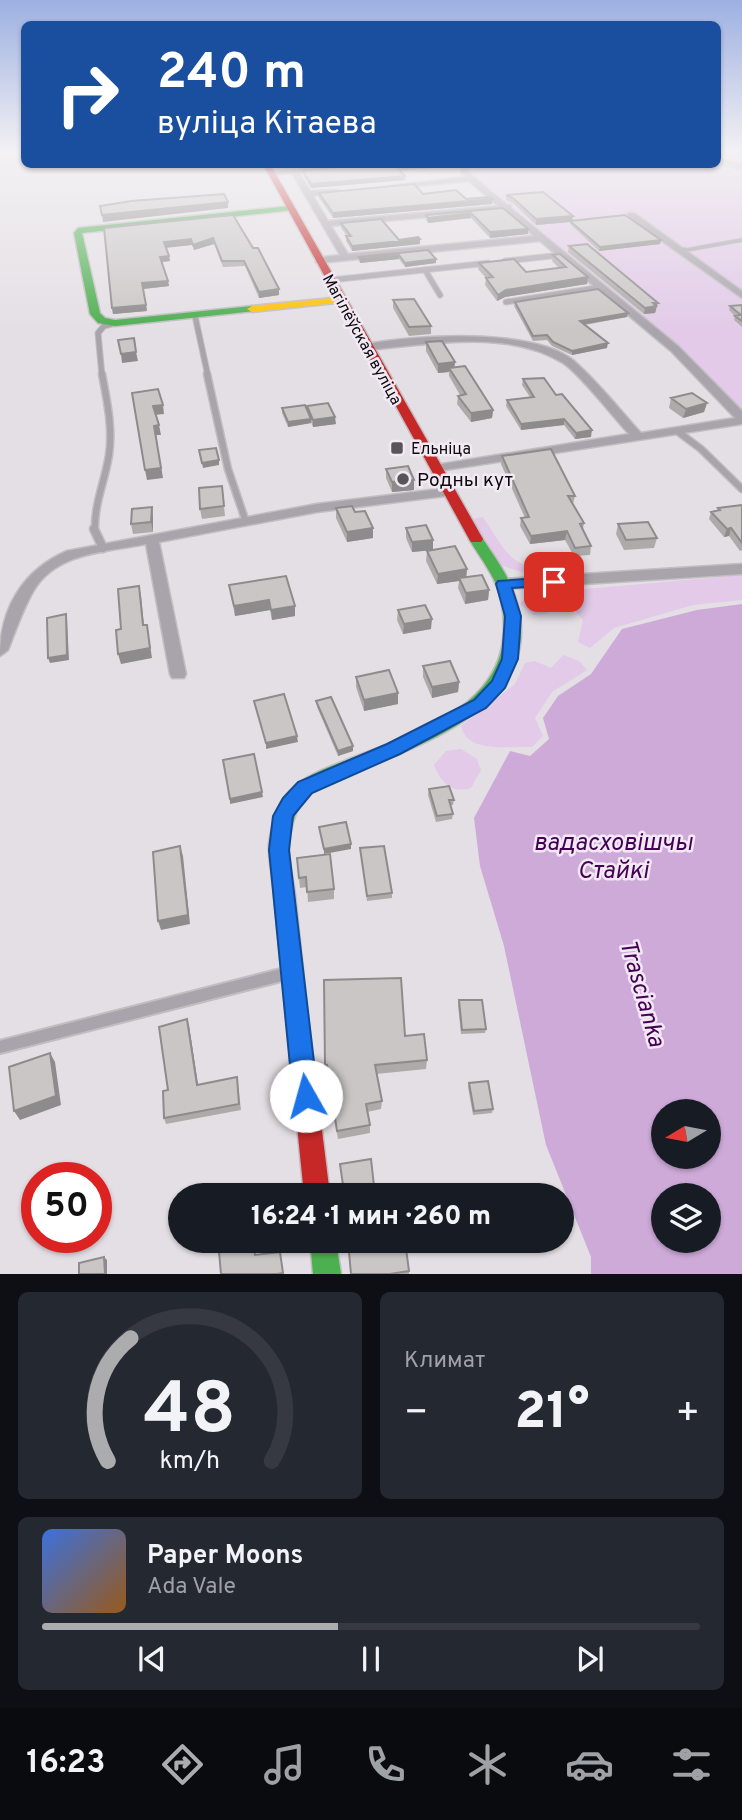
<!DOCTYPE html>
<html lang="ru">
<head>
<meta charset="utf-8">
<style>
  :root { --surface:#171b24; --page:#242831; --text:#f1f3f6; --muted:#9ea1a6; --line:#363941; --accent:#acacaf }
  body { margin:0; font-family:Overpass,sans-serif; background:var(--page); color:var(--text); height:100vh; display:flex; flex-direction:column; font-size:26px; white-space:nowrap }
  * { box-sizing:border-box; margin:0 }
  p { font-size:23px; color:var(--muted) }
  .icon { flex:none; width:38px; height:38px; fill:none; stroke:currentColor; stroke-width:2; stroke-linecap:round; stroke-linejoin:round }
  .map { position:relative; height:1274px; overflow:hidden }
  .side { display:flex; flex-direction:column; gap:18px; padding:18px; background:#0d0f14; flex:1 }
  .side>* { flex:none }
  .top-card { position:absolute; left:21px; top:21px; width:700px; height:147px; border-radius:10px; box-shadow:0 2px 5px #0004; background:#1a4fa0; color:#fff; overflow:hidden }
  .needle { width:46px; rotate:260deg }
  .tools { position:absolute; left:651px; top:1099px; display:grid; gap:14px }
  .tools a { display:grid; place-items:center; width:70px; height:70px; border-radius:50%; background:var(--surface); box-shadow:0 2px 5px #0004; font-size:35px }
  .speed { position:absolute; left:21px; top:1162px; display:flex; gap:14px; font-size:35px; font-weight:700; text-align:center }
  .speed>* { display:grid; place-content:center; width:91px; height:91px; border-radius:50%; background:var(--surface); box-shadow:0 2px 5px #0004; line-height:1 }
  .speed .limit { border:10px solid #d22; background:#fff; color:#111 }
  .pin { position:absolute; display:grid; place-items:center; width:60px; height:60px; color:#fff; margin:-30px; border-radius:14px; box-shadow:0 4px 10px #0006 }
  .me { position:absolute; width:77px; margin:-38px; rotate:353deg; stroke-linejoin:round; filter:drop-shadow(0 0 5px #0008) }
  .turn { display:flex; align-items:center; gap:24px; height:147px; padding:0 21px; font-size:32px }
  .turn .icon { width:91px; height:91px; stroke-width:2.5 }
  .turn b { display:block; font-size:49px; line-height:60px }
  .big { font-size:52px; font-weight:800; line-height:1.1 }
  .side .card { flex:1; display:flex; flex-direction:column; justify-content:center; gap:10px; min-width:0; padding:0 24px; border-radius:10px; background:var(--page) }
  .side .dial { align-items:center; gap:0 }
  .dial svg { height:182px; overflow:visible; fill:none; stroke:var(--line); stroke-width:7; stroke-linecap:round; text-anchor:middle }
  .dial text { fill:var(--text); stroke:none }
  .song { display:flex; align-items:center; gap:21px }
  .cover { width:84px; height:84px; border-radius:10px; background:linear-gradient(135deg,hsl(220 70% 55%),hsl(30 70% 35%)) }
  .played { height:7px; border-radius:4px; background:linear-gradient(90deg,var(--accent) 45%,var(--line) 45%) }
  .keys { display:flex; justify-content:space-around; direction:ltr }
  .heat { display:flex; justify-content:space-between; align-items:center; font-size:38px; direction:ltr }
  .side .tiles { flex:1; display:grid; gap:18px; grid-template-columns:1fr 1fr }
  .card:last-child { grid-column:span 2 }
  .trip { position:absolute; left:168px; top:1183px; width:406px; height:70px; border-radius:35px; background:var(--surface); box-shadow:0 2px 5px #0004; font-weight:800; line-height:70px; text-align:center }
  .menu { display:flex; height:112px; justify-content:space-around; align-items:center; background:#090b0e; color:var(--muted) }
  .menu .icon { width:49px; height:49px }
  .menu .on { color:var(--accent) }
  .menu b { font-size:32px; color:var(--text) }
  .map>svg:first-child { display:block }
</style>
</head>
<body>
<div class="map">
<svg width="742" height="1274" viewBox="0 0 742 1274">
  <rect width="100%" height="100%" fill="#e4dfe4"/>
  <path fill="#e2cae8" d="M718 153H742V412L682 349 465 167 467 164H718Z
    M483 517C510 559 513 572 568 567L571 571C544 577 521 575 497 563L473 519Z
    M742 575V600L693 605 614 628 590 648 578 642 583 620 570 605 555 604 547 614 534 615 520 604 529 593 549 589 575 590Z
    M563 655 579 661 587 670 552 692 535 718 543 736 532 747C510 746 467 754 461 726L515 684 525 663 535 661 551 668Z
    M461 749 477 759 481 770 471 788C451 794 441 782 434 765L446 751Z"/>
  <path fill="#ceaad9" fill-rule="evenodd" d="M742 604V1274H591V1257L546 1145 504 946 480 866 474 818 510 751 530 756 549 739 543 718 558 696 591 674 622 629 697 610ZM663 1111H709V1157H663ZM663 1195H709V1241H663Z"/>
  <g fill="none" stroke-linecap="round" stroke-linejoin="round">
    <g stroke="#c1bec1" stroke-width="5">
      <path id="lane-far4" d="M681 251 742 240"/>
    </g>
    <g stroke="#c1bec1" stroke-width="7">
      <path id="lane-far3" d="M681 251 684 250
        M505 261 561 255
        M425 270 440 295
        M331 280 488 263
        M506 302 602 287
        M195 316 208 376
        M102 376 98 333 104 326 115 323"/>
    </g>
    <g stroke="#c1bec1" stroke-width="9">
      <path id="lane-far2" d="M207 374 228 469 246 522
        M677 431 701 449 742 489
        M95 530C94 504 105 481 109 455 113 428 107 401 102 374"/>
    </g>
    <g stroke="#c1bec1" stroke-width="11">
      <path id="lane-far1" d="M94 529 103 548"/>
    </g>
    <g stroke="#c1bec1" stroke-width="16">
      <path id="lane" d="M0 1047 285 974"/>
    </g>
    <g stroke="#c1bec1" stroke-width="3">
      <path id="street" d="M461 164H469V173L474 177 507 205H511V208L679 347 742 411V424L432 472V466L436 465 629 434C613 417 580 374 563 363 507 328 428 345 366 350L361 347 362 345C412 335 534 327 574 361 598 382 619 409 641 433L735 418 671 351 540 241 319 263 316 262V258L340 255 292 173 271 175 267 173 333 166 330 170 299 173 310 191 338 190 342 192 313 196 328 221 498 206 469 181 395 188 391 186 465 177 461 173ZM503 210 534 236 348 254 331 226Z
        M628 213H634L742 291V298L628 217Z
        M448 488 453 489V495L317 512 159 542 186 674 184 678H172L170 674 146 544C107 552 57 552 34 590 23 609 16 630 8 650L0 656C0 608 23 570 67 551L317 504Z
        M742 564V574L503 589 496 584 503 579Z"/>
    </g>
    <g stroke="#c1bec1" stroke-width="3">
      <path id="fast" d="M290 206 293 210 82 233 100 313 105 318 115 320 252 306 255 307V311L115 326 98 323 90 314 74 233 78 228Z
        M476 535 481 536C493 555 508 574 515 596 548 696 440 738 367 767 345 776 310 785 299 807 294 816 290 832 289 842 288 859 293 879 295 895 299 936 304 976 308 1017L305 1025 297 1028 289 1025 286 1017C282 976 278 936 274 895 273 879 268 859 269 843 271 831 275 812 281 802 297 776 330 767 357 756 431 728 522 698 501 600 497 578 480 558 469 539Z
        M310 1241H336L341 1274H313Z"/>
    </g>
    <g stroke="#c1bec1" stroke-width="3">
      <path id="slow" d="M342 297 347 300 345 302 252 312 247 309 252 306Z"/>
    </g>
    <g stroke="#c1bec1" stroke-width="3">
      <path id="jam" d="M263 164H270L483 539 481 542H471L469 539Z
        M297 1006 305 1009 308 1017 330 1195H304L286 1017 289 1009Z"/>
    </g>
    <use href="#lane-far4" stroke="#a9a3ab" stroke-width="3.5"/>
    <use href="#lane-far3" stroke="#a9a3ab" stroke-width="5"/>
    <use href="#lane-far2" stroke="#a9a3ab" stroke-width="6"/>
    <use href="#lane-far1" stroke="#a9a3ab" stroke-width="8"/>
    <use href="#lane" stroke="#a9a3ab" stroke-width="12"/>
    <use href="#street" fill="#a9a3ab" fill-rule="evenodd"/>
    <use href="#fast" fill="#4caf50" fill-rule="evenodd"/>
    <use href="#slow" fill="#ffc107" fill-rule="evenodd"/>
    <use href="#jam" fill="#c62828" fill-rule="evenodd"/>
  </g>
  <path fill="#aeaaaa" d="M742 153V171L718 164V157Z
    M433 168 399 170 405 180 311 188 303 175V171Z
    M319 193 423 194 466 199 492 204 333 218 319 198Z
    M506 195 573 216 572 220 661 240 660 244 599 251 570 224V222L536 225 513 203 506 200Z
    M503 208 528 234 490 238 471 218 428 223 426 220V215Z
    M233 215 279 295 259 298 245 266 223 267 214 244 194 250 192 245 166 247 170 261 162 262 169 286 143 289 147 311 113 314 104 228Z
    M341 223 399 240 420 244 352 251 346 241V236H347L341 228Z
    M569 246 656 309 655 313 644 314 568 252Z
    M428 250 436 263 405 267 399 259 360 263 359 261V257Z
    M553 255 588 277 587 284 505 297 497 301 485 285 486 278 478 269 479 263 526 272 559 268 552 261Z
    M393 300 431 326V334L409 336 393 308Z
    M515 302 627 317 585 325 607 348 572 355 552 346 547 340 533 341 514 306Z
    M742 305V327L734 320 735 316 729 310 730 306Z
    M426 342 455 362 454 368 493 410 492 418 471 422 457 404 458 396 460 395 449 376V372L438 373 426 351Z
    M523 379 556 395 591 437 575 439 564 425 521 430 506 406 507 400 530 397 522 385Z
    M671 398 707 403 704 412 683 418 669 408Z
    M282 408 307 409 336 424 313 427 311 422V423L288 427 282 413Z
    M502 456 575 496 573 504 584 523 583 529 591 546 590 555 574 556 565 540 530 544 520 526 521 518H525L501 464Z
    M386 469 414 490 392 492 386 478Z
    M222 486 225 516 202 519 200 509Z
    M742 505V550L740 551 729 536 724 537 709 519 711 512 718 510V508Z
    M152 507 153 517V532L133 534 131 524Z
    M336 508 355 512 373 538 347 542 336 518Z
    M618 524 657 538 654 548 624 550 616 534Z
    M406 528 433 540V550L412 552 406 538Z
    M427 551 467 569 466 577 489 590 488 600 465 604 458 588 459 581 437 584 426 561Z
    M229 585 295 606V616L272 620 270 610 235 616Z
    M398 610 431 629 403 634 397 620Z
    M423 666 459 682 458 692 432 698 423 677Z
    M356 677 398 704 364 711 356 687Z
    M316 701 353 746V751L338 756 317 707Z
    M429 789 454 800 453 805H450L453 814 452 819 436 822 428 795Z
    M360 848 392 893V898L367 901Z
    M297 858 334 889V899L308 902 307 887 300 888Z
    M459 1000 486 1029 485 1033 461 1034 458 1005Z
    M189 1026 198 1085 237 1077 241 1110 166 1124 164 1118 168 1090Z
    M405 1036 427 1060 426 1069 376 1074 382 1101 381 1109 367 1112 370 1125V1133L338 1139 327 1074H325V1066Z
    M469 1083 493 1109 492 1113 473 1115 468 1087Z
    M409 1271V1274H351Z"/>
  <path fill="#8d8b8b" d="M294 164H317L294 167Z
    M422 164H433V168L395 171V166Z
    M405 176V180L311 188V184Z
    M492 199V204L333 218V213Z
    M228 202V208L103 222 102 215Z
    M471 213V218L428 223V218Z
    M573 216 572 222 570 221V222L536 225V219Z
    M528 229V234L490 238V232Z
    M213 238 214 244 194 250 193 245Z
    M191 239 192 245 165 248 164 242Z
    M420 239V244L352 251V246Z
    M661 240 660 244 599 251 600 247Z
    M399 255V259L360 263V259Z
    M169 256 170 261 161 262 160 257Z
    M436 259V263L405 267V263Z
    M588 277 587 284 505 297 497 301 498 295 506 290Z
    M168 281 169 286 143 289 142 283Z
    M279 289V295L259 298V292Z
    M653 303H658L655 313 644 314 645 308Z
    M146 305 147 311 113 314 112 308Z
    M628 313 627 317 580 325V321Z
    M608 343 607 348 572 355V351Z
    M136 352 138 361 122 363 121 354Z
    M455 362 454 371 449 368V372L438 373V364Z
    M707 403 704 412 683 418 686 409Z
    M163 405 164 414 154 415 153 406Z
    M493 410 492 418 471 422V413Z
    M335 417 336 424 313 427V420Z
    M311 419V423L288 427V422Z
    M564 419V425L521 430V424Z
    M159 425 161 435H156L163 478 147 480 145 470 154 426Z
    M592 430 591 437 575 439 576 433Z
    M219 460V465L203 468 202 463Z
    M414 480V490L392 492V482Z
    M152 507 153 517V532L151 522Z
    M373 528V538L347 542V532Z
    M731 528 729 536 724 537 727 529Z
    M567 531 565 540 530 544 531 536Z
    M433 540V550L412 552V542Z
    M467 569 466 579 459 578V581L437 584 438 574Z
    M139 586 141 596 145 636 143 625Z
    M489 590 488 600 465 604 466 593Z
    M269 600 270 610 235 616 234 606Z
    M295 606V616L272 620 271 610Z
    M66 614 67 619 69 660 50 663 48 658Z
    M432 619 431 629 403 634 404 624Z
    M147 625 152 658 121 664 118 654Z
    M459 682 458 692 432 698V687Z
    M398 693V704L364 711V700Z
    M297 736 298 742 266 749V743Z
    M353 746V751L338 756V751Z
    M262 792 263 797 230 804V799Z
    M351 844V849L324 854V849Z
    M180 846 183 856 190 924 161 930 158 921Z
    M187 1019 189 1026 199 1091 197 1085Z
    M50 1053 55 1062 61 1105 20 1120 14 1111Z
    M104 1257 107 1260V1274H105Z"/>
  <path fill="#cac6c6" stroke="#8d8b8b" stroke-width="2" d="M729 153H742V165L718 158Z
    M360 164H422L395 166 405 176 311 184 303 171Z
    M414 184 423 194 456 190 466 199 489 197 492 199 333 213 319 193Z
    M543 192 573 216 536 219 513 198 506 195Z
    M224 194 228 202 102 215 100 206 131 201Z
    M503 208 528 229 490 232 471 213 428 218 426 215Z
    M233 215 253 248H258L279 289 259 292 244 261H222L213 238 193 245 191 239 164 242 169 256 160 257 168 281 142 283 146 305 112 308 104 228Z
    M625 215 661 240 600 247 570 221Z
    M381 219 399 240 418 237 420 239 352 246 346 236H351L341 223Z
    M587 244 658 303H653L656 306 645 308 569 246Z
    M428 250 436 259 405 263 399 255 360 259 359 257Z
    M560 254 588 277 506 290 498 295 486 278 493 277 479 263 514 259 526 272 566 267 553 255Z
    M598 289 628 313 580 321 608 343 572 351 553 342 547 335 533 336 515 302Z
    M414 299 431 326 409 327 393 300Z
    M742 305V321L735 316 741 315 730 306Z
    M134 338 136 352 121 354 118 340Z
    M442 341 455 362 438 364 426 342Z
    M465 366 493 410 471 413 458 396 466 394 449 368Z
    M544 378 556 395 562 394 592 430 576 433 564 419 521 424 507 400 534 397 523 379Z
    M158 389 163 405 153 406 159 425 154 426 161 468 145 470 132 393Z
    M692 393 707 403 686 409 671 398Z
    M328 403 335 417 313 420 307 406Z
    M305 405 311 419 288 422 282 408Z
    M216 448 219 460 202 463 199 450Z
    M551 449 575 496H568L584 523 580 524 591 546 575 548 567 531 531 536 521 518 529 517 502 456Z
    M408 466 414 480 392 482 386 469Z
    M222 486 224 506 200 509 199 488Z
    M742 505V543L731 528 727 529 711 512 720 510 718 508Z
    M352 506 355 512 365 511 373 528 347 532 336 508Z
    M152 507 151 522 131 524 132 509Z
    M648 522 657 538 626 540 618 524Z
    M426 525 433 540 412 542 406 528Z
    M455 546 467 569 438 574 427 551Z
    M482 575 489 590 466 593 459 578Z
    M286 576 295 606 271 610 269 600 234 606 229 585Z
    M139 586 143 625H147L150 648 118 654 116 630 121 629 118 589Z
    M425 605 432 619 404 624 398 610Z
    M66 614 67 655 48 658 47 618Z
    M450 661 459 682 432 687 423 666Z
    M389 670 398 693 364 700 356 677Z
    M284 694 297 736 266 743 254 701Z
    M331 697 353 746 338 751 316 701Z
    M254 754 262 792 230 799 223 760Z
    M449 786 454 800H449L453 814 437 816 429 789Z
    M346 822 351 844 324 849 319 827Z
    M180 846 188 915 158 921 153 852Z
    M384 846 392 893 367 896 360 848Z
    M330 854 334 889 307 892 306 877 299 878 297 858Z
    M401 978 405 1036 424 1034 427 1060 375 1065 382 1101 366 1104 370 1125 337 1131 327 1065 325 1066 324 980Z
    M459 1000H482L486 1029 462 1030Z
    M187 1019 197 1085 237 1077 239 1104 164 1118 163 1091 168 1090 159 1027Z
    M50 1053 56 1096 14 1111 9 1067Z
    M488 1081 493 1109 474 1111 469 1083Z
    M371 1159 375 1195H338L337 1193 344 1192 340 1164Z
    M218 1241H253L255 1255 280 1252 283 1273 277 1274H221Z
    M348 1241H405L409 1271 390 1274H351Z
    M104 1257 105 1274H79V1263Z"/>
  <linearGradient id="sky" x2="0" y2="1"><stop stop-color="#9db0e2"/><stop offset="0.46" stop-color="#f3f1f3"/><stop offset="1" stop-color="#f3f1f3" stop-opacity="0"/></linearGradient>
  <rect width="742" height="331" fill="url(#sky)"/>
  <path fill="#1a73e8" stroke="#114b97" stroke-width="2" d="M554 577 562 582 559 585 512 588 521 616 518 659 505 688 486 708 400 754 312 793 293 816 289 850 318 1096 314 1105 306 1108 297 1105 293 1096 269 850 273 816 283 798 298 782 387 744 474 700 492 681 502 659 505 616 496 584 498 581Z"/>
  <g fill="#585559" stroke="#f2e9f4" stroke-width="2.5">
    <rect x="390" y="441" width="14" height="14" rx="3.5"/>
    <circle cx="403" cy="479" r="7"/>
  </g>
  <g text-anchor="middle" stroke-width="5" stroke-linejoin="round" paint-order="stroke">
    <g font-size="16" fill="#0d0a0e" stroke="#f2e9f4">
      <text transform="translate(363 339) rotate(61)" y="6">Магілёўская вуліца</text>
    </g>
    <g font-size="16" fill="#0d0a0e" stroke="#f2e9f4" text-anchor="start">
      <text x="411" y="454">Ельніца</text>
    </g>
    <g font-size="19" fill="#0d0a0e" stroke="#f2e9f4" text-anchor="start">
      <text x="417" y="486">Родны кут</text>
    </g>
    <g font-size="24" font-style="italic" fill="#440054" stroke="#f2e9f4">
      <text x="613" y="850">вадасховішчы<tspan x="613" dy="28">Стайкі</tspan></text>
      <text transform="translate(643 993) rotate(74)" y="8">Trascianka</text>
    </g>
  </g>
</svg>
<div class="tools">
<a><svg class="needle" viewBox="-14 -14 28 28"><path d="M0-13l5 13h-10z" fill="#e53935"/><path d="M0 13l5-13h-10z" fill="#9ea1a6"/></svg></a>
<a><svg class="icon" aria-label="layers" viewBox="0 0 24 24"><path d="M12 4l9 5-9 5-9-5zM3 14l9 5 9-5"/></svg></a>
</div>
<div class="speed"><div class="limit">50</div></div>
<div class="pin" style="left:554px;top:582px;background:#d93025"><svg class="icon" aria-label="arrive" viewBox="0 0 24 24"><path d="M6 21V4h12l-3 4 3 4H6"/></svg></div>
<svg class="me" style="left:306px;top:1096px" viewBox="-20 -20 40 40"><circle r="19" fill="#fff"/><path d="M0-13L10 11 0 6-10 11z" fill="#1a73e8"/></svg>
<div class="trip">16:24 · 1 мин · 260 m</div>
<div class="top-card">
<div class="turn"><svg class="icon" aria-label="right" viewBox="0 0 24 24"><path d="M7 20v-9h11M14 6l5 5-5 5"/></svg><div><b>240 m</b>вуліца Кітаева</div></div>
</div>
</div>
<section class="side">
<div class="tiles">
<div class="card dial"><svg viewBox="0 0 100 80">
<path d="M14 69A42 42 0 1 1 86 69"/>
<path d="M14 69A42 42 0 0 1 24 15" stroke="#acacaf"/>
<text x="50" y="56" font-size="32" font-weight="700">48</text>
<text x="50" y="72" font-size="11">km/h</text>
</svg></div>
<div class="card"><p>Климат</p>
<div class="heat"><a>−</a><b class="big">21°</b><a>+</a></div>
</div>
<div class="card">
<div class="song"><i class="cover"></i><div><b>Paper Moons</b><p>Ada Vale</p></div></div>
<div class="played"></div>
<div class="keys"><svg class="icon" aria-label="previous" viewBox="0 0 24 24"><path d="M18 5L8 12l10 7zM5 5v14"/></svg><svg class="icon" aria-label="pause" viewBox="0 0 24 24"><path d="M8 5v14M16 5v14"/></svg><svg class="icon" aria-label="next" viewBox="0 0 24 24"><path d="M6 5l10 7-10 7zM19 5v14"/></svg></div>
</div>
</div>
</section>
<nav class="menu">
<b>16:23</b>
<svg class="icon on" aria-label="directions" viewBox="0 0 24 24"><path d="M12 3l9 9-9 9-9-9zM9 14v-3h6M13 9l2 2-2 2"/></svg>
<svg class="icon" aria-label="music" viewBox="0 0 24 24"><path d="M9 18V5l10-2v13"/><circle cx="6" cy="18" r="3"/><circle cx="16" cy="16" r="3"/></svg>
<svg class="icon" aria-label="phone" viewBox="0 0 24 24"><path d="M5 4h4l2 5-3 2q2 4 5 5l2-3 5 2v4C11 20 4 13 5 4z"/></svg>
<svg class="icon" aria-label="climate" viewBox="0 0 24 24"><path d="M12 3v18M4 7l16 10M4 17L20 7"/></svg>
<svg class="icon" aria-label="car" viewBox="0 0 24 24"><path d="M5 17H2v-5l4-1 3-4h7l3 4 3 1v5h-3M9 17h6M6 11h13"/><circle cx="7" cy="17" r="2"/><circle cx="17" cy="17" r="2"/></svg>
<svg class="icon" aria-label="filters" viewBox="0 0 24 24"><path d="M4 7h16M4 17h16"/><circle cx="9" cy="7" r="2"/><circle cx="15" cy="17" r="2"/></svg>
</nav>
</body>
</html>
